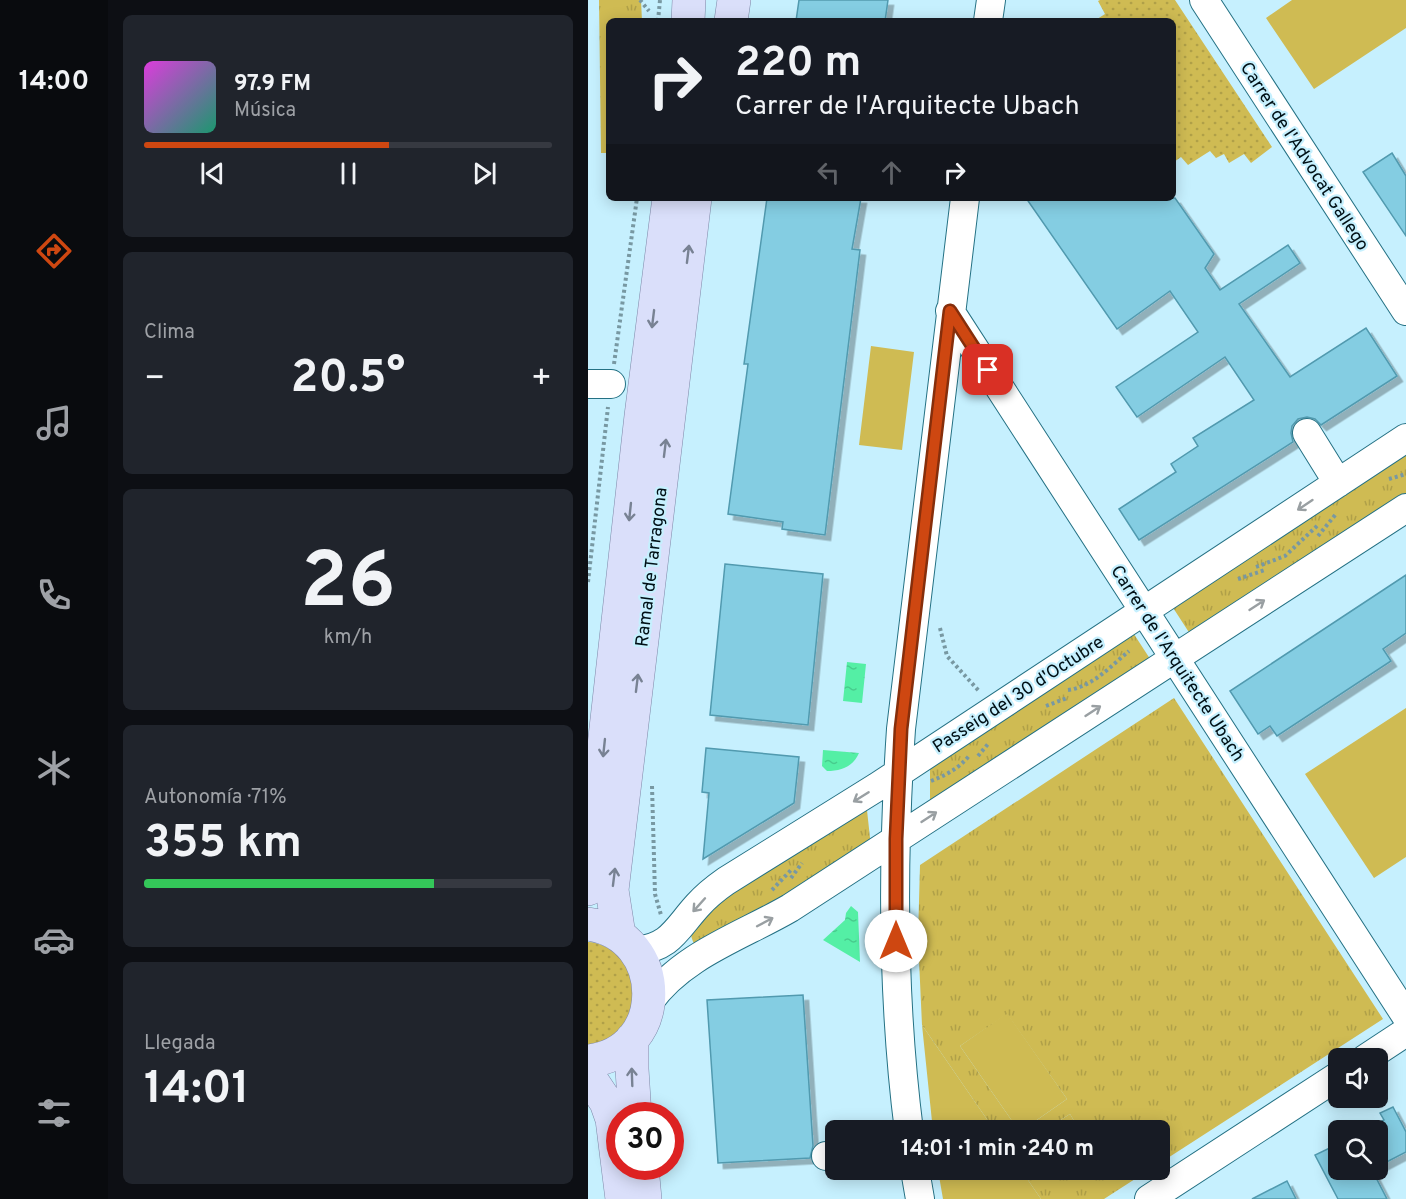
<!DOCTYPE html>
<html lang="es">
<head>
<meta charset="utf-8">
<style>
  :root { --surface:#171b24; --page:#20242c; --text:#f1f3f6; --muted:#9ea1a6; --line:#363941; --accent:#ce4711 }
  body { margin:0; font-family:Overpass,sans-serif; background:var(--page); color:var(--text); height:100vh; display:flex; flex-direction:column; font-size:22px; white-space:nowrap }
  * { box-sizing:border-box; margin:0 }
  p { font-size:20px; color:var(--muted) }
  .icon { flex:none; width:33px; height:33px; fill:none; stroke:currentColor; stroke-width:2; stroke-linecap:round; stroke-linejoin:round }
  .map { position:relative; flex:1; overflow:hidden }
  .sheet { display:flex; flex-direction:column; gap:15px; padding:15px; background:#0d0f14; width:480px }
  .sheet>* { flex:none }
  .guide { position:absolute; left:18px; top:18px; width:570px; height:183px; border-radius:9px; box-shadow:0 3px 15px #0003; background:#171b24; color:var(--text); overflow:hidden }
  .fabs { position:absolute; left:740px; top:1048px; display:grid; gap:12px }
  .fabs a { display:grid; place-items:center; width:60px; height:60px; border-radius:9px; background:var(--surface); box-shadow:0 3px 15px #0003; font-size:30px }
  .speed { position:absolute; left:18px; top:1102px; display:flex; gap:12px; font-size:30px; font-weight:700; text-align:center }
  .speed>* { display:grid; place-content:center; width:78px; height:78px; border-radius:50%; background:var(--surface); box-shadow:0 3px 15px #0003; line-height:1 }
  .speed .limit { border:9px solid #d22; background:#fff; color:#111 }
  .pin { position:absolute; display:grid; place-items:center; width:51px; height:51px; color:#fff; margin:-26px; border-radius:12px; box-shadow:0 3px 9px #0006 }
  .me { position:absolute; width:66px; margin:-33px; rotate:0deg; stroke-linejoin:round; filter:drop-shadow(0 0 4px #0008) }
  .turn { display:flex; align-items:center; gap:21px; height:126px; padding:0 30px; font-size:27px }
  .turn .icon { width:78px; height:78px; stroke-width:2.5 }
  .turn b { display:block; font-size:42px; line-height:51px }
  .lanes { display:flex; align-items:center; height:57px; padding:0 30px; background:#0003; justify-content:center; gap:30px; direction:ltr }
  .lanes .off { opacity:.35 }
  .big { font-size:45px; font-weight:700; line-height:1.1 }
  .sheet .tile { flex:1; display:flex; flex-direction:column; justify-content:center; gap:9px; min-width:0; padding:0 21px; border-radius:9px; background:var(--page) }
  .sheet .dial { align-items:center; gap:0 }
  .dial b { font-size:78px; line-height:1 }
  .song { display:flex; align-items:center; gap:18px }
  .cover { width:72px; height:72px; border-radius:9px; background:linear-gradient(135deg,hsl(300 70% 55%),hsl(160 70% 35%)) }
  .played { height:6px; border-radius:3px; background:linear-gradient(90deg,var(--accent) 60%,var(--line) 60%) }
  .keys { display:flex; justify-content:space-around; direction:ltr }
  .heat { display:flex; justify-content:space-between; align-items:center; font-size:33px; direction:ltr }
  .charge { height:9px; border-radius:4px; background:linear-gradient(90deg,#34c759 71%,var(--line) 0) }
  .trip { position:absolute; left:237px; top:1120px; width:345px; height:60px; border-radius:9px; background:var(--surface); box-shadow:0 3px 15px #0003; font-weight:700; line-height:60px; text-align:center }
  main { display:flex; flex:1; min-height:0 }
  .menu { display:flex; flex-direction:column; width:108px; justify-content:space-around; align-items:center; background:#090b0e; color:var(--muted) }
  .menu .icon { width:42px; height:42px }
  .menu .selected { color:var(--accent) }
  .menu b { font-size:27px; color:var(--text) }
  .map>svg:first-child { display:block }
</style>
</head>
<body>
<main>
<nav class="menu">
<b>14:00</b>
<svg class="icon selected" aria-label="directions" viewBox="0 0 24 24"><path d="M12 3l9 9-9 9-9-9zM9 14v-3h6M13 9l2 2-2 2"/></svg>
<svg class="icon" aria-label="music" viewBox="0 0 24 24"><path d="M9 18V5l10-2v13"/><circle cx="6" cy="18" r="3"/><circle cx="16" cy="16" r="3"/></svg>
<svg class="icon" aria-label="phone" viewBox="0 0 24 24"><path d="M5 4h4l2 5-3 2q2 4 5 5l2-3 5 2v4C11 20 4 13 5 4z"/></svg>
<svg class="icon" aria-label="climate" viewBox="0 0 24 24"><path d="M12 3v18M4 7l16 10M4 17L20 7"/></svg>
<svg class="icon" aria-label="car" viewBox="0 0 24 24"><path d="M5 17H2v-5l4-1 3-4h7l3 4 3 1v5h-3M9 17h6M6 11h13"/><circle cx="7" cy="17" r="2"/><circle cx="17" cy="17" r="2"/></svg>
<svg class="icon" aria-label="filters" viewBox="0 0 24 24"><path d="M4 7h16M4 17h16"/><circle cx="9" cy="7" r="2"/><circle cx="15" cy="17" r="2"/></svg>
</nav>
<section class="sheet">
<div class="tile">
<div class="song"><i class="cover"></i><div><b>97.9 FM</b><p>Música</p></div></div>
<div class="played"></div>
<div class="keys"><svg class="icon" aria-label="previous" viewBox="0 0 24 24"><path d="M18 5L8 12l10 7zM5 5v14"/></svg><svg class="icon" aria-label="pause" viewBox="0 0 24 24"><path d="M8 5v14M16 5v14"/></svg><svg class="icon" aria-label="next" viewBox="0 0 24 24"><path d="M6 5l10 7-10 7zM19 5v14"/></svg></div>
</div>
<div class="tile"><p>Clima</p>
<div class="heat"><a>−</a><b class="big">20.5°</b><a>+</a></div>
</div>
<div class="tile dial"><b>26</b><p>km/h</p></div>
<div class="tile"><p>Autonomía · 71%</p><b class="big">355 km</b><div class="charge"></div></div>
<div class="tile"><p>Llegada</p><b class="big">14:01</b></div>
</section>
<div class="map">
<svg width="818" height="1199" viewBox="0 0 818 1199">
  <defs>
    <pattern id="park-tufts" width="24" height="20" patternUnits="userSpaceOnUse" patternTransform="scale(1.5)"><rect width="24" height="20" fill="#cfbb53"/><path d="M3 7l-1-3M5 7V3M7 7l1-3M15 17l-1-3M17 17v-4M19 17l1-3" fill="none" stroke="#b0a048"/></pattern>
    <pattern id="garden-dots" width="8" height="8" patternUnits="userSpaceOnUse" patternTransform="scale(1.5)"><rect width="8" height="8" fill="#cfbb53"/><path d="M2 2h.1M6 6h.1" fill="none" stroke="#b0a048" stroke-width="1.8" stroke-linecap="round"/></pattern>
    <pattern id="water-ripples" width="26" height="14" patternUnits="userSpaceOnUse" patternTransform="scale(1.5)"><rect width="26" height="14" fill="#54efa5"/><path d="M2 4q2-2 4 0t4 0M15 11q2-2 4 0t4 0" fill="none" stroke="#47cc8d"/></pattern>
    <filter id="shadow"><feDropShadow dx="5.5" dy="5.5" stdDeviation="0" flood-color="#0004"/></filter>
  </defs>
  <rect width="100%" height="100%" fill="#c6f0fe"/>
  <path fill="#cfbb53" d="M704 0H818V28L726 89 678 18Z
    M283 346 326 352 314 450 271 445Z
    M818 708V857L786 878 717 774Z
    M419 1013 479 1099 433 1131H431L372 1046Z
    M334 1025 407 1131H345Z
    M482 1114 492 1131H455Z
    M350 1170H433L453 1199H355Z"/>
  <path fill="url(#park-tufts)" d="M11 0H53L54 21H21V153H13Z
    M818 447V499L604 637 580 600Z
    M542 628 566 665 342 810V760Z
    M586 698 795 1019 572 1163V1131H492L482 1114 455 1131H433L479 1099 419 1014 372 1046 431 1131H407L334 1025 330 938 332 865Z
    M278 801 283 847 110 951C99 932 101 929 113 911Z
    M433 1170H561L516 1199H453Z"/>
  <path fill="url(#garden-dots)" d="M512 0H587L684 147 663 163 656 154 641 163 636 154 628 158 622 151 600 165 593 157 586 162 585 21H506L517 14 510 1Z
    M0 942C20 943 38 959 44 978 46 984 44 994 44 1001 43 1013 41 1021 33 1030 24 1040 12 1044 0 1047Z"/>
  <path fill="url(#water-ripples)" d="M259 662 278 664 274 703 255 701Z
    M235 750 271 753C265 767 253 771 239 771L234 766Z
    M263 906 270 912 272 962 235 940 257 920 258 913Z"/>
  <path fill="#84cde2" stroke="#519aaf" stroke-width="1.5" filter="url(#shadow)" d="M211 0H300L297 21H208Z
    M804 153 818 176V236L775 172Z
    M179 198H273L264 249 272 250 237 535 194 529 195 522 140 514 160 364H156Z
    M438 198H587L626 254 617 268 632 290 700 245 712 263 651 304 702 377 778 328 809 376 733 425 727 419 719 417 710 419 704 426 703 433 705 442 551 540 531 509 588 472 583 464 610 446 605 438 666 400 637 357 549 417 528 387 610 332 582 291 529 329Z
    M137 564 235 574 220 725 122 715Z
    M818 575V633L795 649 803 661 689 736 682 726 670 734 642 691Z
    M118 748 211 757 206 803 115 859 121 793 114 792Z
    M215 995 225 1146 222 1158 130 1163 119 1000Z
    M805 1107 818 1132V1152L789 1167V1131H775L796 1120 792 1113Z
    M750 1144V1170H784L799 1199H750L727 1155Z
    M699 1181 708 1199H664Z"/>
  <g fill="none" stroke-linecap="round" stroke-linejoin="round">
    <g stroke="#247184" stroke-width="30">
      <path id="minor" d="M616 0 818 311
        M400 21 403 0
        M362 311 818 1016
        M0 384H23
        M719 433 750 483
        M48 951C83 947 88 929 110 905 118 896 128 888 138 881L289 787 818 438
        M61 1002C94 955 154 936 202 908L818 508
        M777 1059 818 1032
        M321 1131C304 998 304 862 313 729L377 198
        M238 1156H248
        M327 1170 332 1199
        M561 1199 750 1076"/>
    </g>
    <g stroke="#7e88a8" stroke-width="34">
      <path id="major" d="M100 21 101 0
        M143 21 146 0
        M0 889 53 416 81 198
        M0 924C81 935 81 1053 0 1061
        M31 935 24 890 107 198
        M44 1039V1069L47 1116
        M0 1075 18 1102 24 1119 34 1199
        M54 1167 57 1199"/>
    </g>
    <path stroke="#7898a2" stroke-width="4" stroke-dasharray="3 3" stroke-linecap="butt" d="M52 0 61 11
      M70 21 72 0
      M26 364 49 198
      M801 479 818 474
      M730 536 748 514
      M668 567 697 556 730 525
      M650 579 677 570
      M0 582 20 407
      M352 628 359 656 391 691
      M480 690C504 687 523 666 541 651
      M458 706 479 698
      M390 756 400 744
      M343 781C358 775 370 769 381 756
      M64 786 67 894 73 915
      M203 878 214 863
      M184 890 204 869"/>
    <use href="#minor" stroke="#fff" stroke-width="28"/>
    <use href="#major" stroke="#dadffa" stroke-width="33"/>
  </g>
  <defs><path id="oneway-shaft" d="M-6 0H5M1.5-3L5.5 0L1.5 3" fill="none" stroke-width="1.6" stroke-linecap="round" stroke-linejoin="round" transform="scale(1.5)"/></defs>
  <g stroke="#788293">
    <use href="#oneway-shaft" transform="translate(100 254) rotate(-83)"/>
    <use href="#oneway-shaft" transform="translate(65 319) rotate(97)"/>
    <use href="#oneway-shaft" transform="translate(77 448) rotate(-83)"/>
    <use href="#oneway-shaft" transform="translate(42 512) rotate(96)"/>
    <use href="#oneway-shaft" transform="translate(49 683) rotate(-83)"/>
    <use href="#oneway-shaft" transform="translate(16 748) rotate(96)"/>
    <use href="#oneway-shaft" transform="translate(26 877) rotate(-83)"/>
    <use href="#oneway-shaft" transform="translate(44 1077) rotate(-92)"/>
  </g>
  <g stroke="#999fa2">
    <use href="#oneway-shaft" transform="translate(717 505) rotate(146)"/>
    <use href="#oneway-shaft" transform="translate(669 605) rotate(-33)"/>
    <use href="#oneway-shaft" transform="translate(505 711) rotate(-33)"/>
    <use href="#oneway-shaft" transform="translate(273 797) rotate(148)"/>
    <use href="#oneway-shaft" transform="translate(341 817) rotate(-33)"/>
    <use href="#oneway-shaft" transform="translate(111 905) rotate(132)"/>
    <use href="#oneway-shaft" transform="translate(177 922) rotate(-28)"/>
  </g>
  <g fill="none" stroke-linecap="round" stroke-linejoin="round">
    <g stroke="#862e0b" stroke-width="15">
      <path id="route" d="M308 941V839L313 729 362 311 400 370"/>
    </g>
    <use href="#route" stroke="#ce4711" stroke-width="10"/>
  </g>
  <g text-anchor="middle" stroke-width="4.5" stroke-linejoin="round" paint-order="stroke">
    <g font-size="18" fill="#001016" stroke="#c6f0fe">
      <text transform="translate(717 156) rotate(57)" y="6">Carrer de l'Advocat Gallego</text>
      <text transform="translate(63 567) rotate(-83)" y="6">Ramal de Tarragona</text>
      <text transform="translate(590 663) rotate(57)" y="6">Carrer de l'Arquitecte Ubach</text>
      <text transform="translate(430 694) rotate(-33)" y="6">Passeig del 30 d'Octubre</text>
    </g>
  </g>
</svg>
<div class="fabs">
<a><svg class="icon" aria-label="sound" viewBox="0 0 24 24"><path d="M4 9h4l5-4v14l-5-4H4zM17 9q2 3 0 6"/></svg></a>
<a><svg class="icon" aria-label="search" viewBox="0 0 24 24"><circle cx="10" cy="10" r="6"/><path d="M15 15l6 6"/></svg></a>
</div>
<div class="speed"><div class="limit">30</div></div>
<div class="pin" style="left:400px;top:370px;background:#d93025"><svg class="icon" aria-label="arrive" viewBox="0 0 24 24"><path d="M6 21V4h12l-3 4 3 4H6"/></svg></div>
<svg class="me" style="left:308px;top:941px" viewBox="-20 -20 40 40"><circle r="19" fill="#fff"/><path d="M0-13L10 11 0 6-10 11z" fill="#ce4711"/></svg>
<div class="trip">14:01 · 1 min · 240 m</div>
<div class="guide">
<div class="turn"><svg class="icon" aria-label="right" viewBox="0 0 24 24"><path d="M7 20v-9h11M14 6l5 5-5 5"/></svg><div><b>220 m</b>Carrer de l'Arquitecte Ubach</div></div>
<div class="lanes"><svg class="icon off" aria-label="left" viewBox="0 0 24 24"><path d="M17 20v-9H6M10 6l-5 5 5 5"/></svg><svg class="icon off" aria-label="ahead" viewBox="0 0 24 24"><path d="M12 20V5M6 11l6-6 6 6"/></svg><svg class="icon" aria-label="right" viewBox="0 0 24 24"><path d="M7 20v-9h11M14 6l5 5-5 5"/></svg></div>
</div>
</div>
</main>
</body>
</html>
